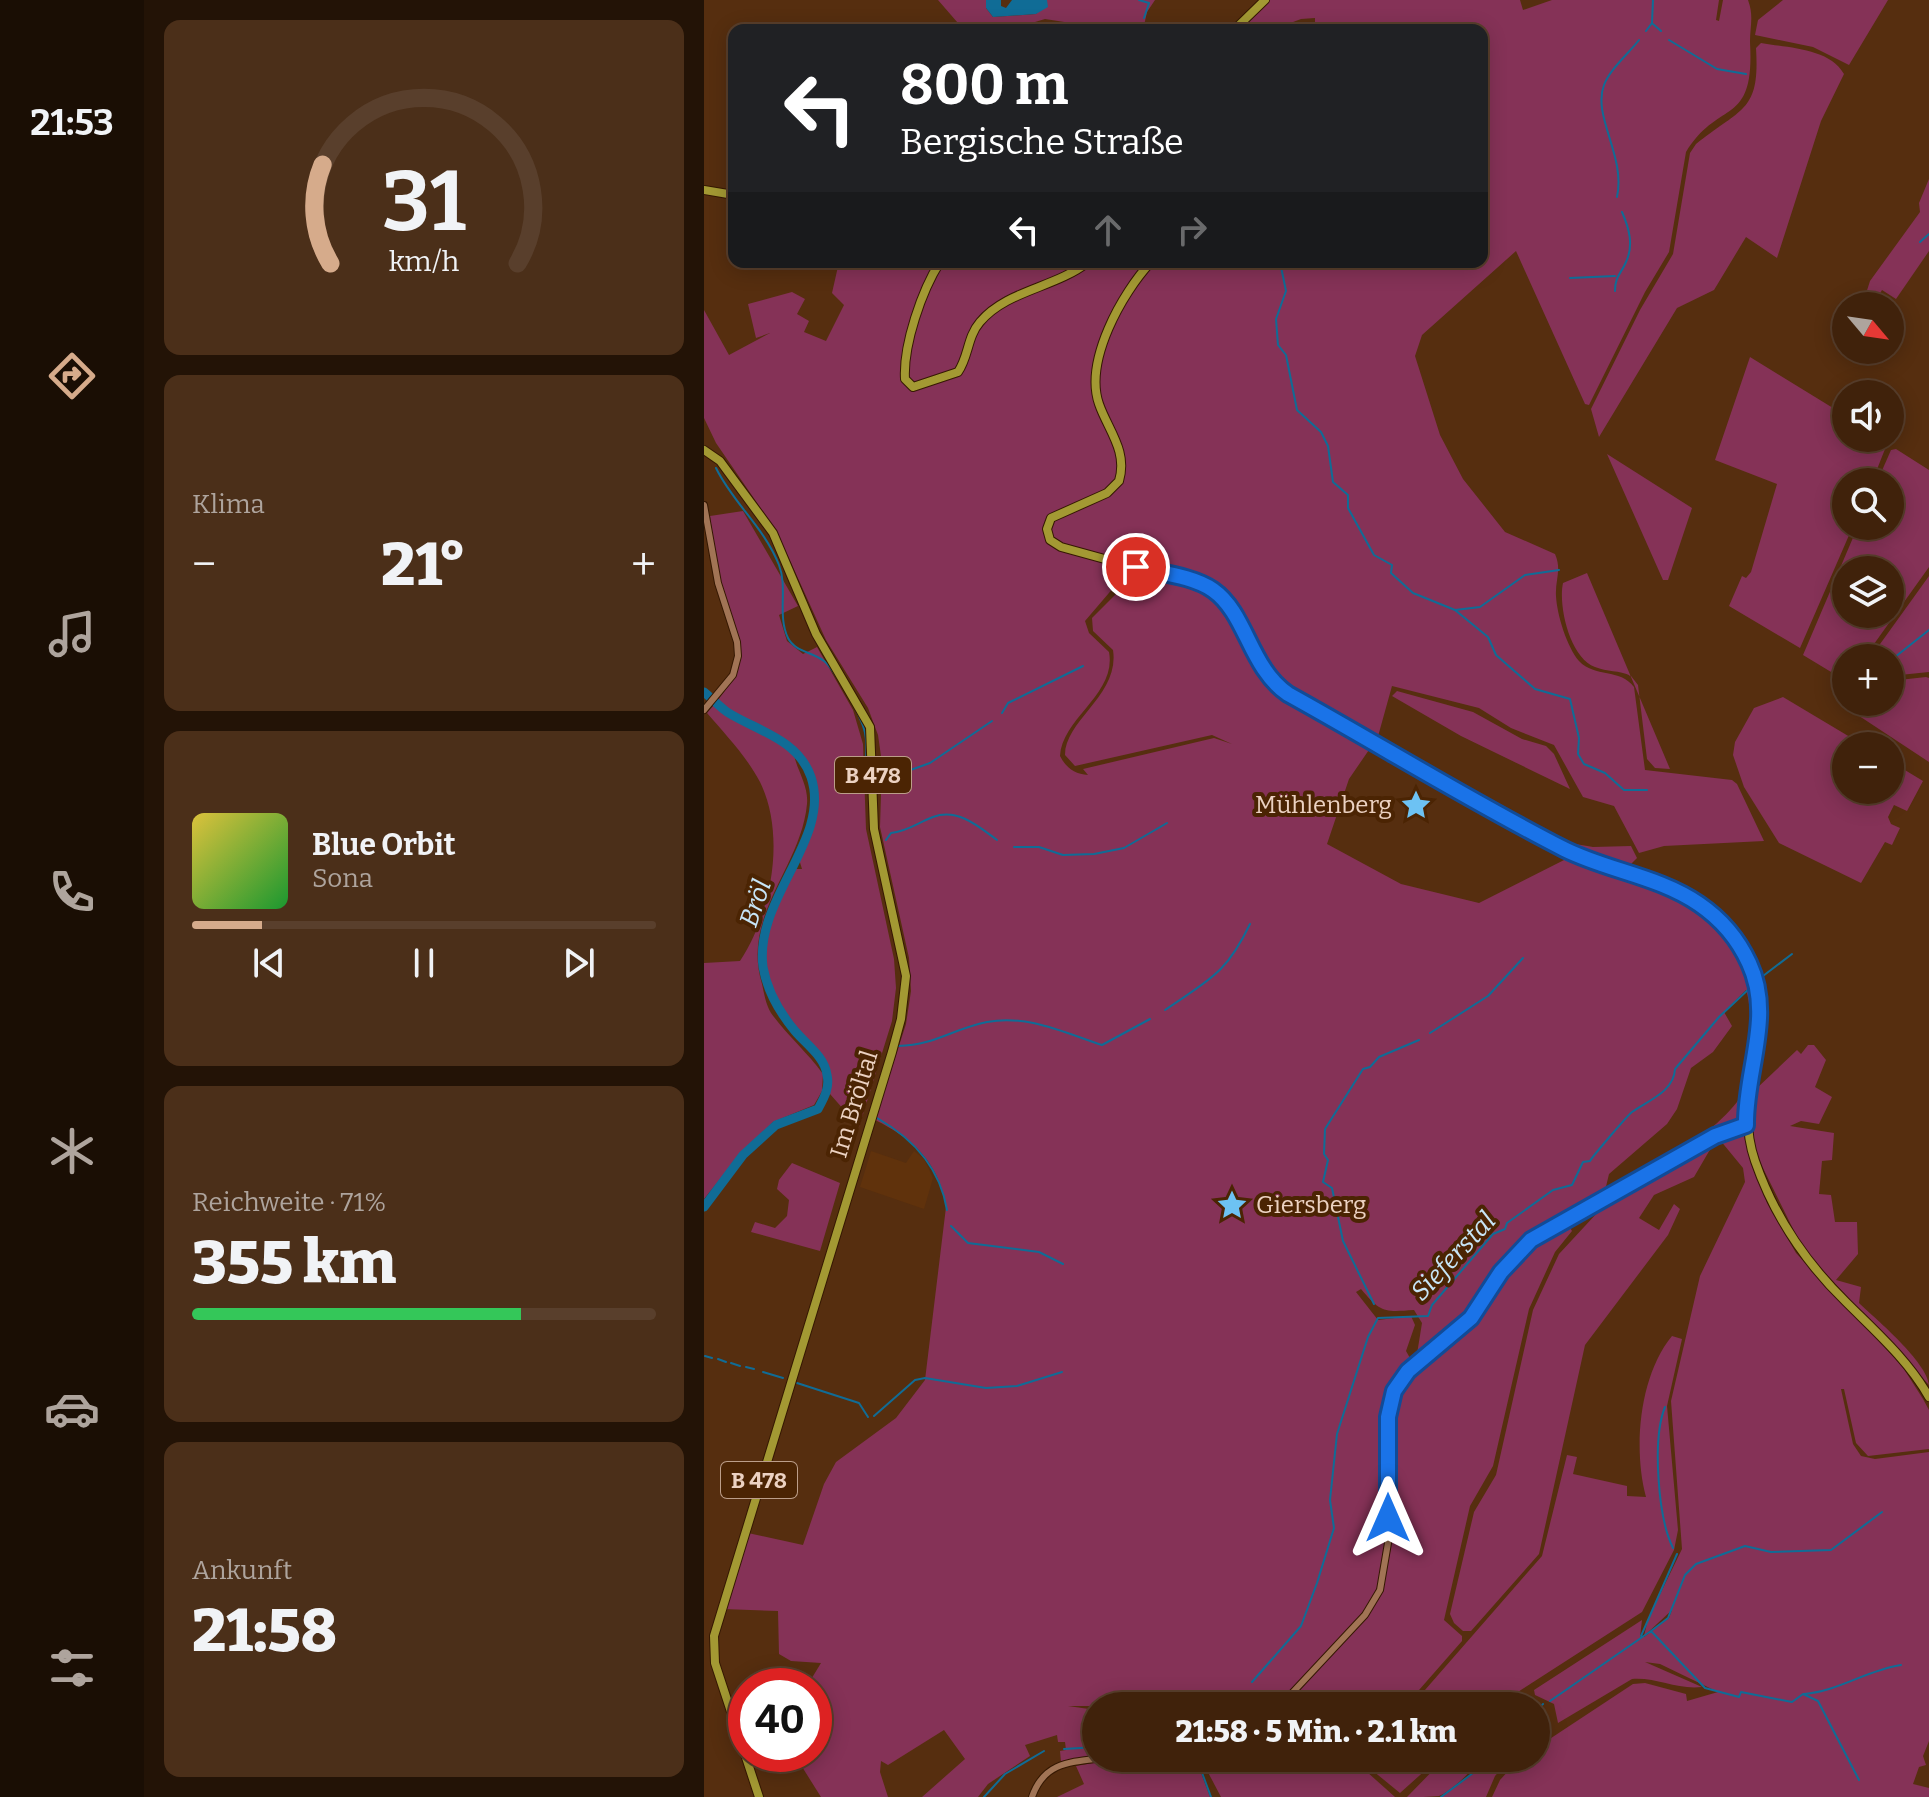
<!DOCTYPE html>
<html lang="de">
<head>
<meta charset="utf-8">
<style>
  :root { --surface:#40220b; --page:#4b2f19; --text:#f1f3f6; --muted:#aea49d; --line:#593f2c; --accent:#d6ab8b }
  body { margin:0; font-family:Bitter,serif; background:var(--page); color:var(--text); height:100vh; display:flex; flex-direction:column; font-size:30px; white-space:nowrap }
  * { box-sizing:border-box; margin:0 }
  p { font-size:26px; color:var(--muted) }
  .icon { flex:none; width:44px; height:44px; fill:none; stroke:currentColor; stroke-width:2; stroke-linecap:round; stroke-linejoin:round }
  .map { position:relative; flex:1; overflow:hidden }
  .sheet { display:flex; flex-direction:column; gap:20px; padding:20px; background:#231306; width:560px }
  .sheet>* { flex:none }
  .guide { position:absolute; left:24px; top:24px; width:760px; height:244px; border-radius:16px; box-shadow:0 4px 20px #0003,0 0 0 2px var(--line); background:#202124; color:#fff; overflow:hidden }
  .needle { width:52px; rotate:119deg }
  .tools { position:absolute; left:1128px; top:292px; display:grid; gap:16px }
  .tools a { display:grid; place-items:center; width:72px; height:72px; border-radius:50%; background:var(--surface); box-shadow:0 4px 20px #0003,0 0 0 2px var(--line); font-size:40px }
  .speed { position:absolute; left:24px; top:1668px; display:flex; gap:16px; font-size:40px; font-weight:700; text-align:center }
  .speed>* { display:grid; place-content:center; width:104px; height:104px; border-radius:50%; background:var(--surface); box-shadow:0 4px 20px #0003,0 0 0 2px var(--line); line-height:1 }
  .speed .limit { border:12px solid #d22; background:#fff; color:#111 }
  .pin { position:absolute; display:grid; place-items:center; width:68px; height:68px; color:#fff; margin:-34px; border:4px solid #fff; border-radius:50%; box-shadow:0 2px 8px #0007 }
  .me { position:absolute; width:88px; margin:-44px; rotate:0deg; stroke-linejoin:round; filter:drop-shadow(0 0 6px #0008) }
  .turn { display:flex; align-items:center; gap:28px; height:168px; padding:0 40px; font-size:36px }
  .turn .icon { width:104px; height:104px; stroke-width:2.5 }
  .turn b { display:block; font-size:56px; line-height:68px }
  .lanes { display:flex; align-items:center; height:76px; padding:0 40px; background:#0003; justify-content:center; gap:40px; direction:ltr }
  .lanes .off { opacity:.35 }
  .big { font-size:60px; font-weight:800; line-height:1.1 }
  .sheet .card { flex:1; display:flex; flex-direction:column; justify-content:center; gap:12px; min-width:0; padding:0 28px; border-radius:16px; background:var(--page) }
  .sheet .dial { align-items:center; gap:0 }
  .dial svg { height:208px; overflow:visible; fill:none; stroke:var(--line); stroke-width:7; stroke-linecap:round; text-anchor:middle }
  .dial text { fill:var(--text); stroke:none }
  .song { display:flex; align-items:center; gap:24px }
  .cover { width:96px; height:96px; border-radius:12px; background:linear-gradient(135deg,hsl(50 70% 55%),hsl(130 70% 35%)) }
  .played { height:8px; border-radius:4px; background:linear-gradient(90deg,var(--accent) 15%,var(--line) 15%) }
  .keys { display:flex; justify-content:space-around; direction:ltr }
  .heat { display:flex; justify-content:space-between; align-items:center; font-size:44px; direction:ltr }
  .charge { height:12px; border-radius:6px; background:linear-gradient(90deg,#34c759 71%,var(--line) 0) }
  .trip { position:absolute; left:378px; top:1692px; width:468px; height:80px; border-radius:40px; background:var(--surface); box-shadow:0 4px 20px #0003,0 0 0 2px var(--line); font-weight:800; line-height:80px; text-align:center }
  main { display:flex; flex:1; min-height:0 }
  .dock { display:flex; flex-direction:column; width:144px; justify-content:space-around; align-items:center; background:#1a0e04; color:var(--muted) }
  .dock .icon { width:56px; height:56px }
  .dock .current { color:var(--accent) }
  .dock b { font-size:36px; color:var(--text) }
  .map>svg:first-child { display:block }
</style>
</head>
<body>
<main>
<nav class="dock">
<b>21:53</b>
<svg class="icon current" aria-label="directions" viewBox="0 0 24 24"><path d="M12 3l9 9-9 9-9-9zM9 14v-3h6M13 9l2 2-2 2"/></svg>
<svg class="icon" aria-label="music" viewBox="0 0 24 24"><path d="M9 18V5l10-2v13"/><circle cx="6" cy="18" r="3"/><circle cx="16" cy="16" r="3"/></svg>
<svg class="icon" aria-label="phone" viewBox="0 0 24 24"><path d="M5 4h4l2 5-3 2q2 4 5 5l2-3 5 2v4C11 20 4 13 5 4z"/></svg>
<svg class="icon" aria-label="climate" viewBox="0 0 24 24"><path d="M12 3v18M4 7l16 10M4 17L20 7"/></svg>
<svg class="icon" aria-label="car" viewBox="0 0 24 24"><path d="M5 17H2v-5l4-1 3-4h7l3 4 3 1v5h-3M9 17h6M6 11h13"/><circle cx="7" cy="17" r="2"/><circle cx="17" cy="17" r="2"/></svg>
<svg class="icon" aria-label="filters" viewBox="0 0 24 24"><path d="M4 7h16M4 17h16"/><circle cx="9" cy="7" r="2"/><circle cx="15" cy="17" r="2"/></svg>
</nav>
<section class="sheet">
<div class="card dial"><svg viewBox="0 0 100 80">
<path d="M14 69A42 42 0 1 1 86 69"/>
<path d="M14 69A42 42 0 0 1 11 31" stroke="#d6ab8b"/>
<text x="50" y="56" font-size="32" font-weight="700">31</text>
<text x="50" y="72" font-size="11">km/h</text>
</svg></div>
<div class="card"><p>Klima</p>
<div class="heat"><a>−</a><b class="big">21°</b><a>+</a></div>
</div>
<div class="card">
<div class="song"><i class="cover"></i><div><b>Blue Orbit</b><p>Sona</p></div></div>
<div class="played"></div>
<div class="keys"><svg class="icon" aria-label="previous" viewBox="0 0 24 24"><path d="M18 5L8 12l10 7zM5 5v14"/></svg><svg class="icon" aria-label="pause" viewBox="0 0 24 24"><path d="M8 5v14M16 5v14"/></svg><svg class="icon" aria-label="next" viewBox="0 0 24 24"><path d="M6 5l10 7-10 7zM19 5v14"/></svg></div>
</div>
<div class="card"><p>Reichweite · 71%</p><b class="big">355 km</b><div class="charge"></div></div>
<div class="card"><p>Ankunft</p><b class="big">21:58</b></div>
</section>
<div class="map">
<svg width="1225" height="1797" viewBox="0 0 1225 1797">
  <rect width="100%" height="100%" fill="#562e0f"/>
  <path fill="#60320c" d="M167 1151 202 1163 210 1151 220 1159 229 1178 220 1209 156 1187Z"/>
  <path fill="#853257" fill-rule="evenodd" d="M234 0H282V8L289 17 332 14 343 0H451L443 12 439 30H412L341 19 305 30H260Z
    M566 0H816L819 10 848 0H1015L1012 20 1015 21 1019 0H1044C1050 16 1046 26 1046 42 1051 128 1015 98 982 152L965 252 941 292 885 405 881 404 812 251 718 335 711 356 736 435 759 479 801 532 851 554C858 570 851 580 852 596 853 615 863 647 875 661 891 678 916 668 930 687L941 770 1028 780 1033 784 1060 841 960 846 935 853 910 806 879 797 850 745 807 728 775 708 688 686 673 740 571 683 509 585 420 568 422 573 381 621 385 633 405 652C413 694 358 718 356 756 362 768 371 774 384 775L379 769 510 738 528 744 508 735 371 766 361 755C361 720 416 695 409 650L389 631 388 618 434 572 502 589 522 607 553 666 568 686 669 744 645 779 623 844 697 884 775 903 868 856C942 881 1043 908 1052 1001 1055 1036 1041 1075 1039 1110L1034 1124 1008 1134 961 1162C985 1146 1015 1125 1033 1102 1047 1083 1050 1012 1042 990L1020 1012 1028 1026 1009 1052 987 1068 973 1109 963 1124 905 1174 900 1195 820 1242 803 1259 758 1323 717 1355 713 1354 718 1323 710 1310C680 1312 677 1313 657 1289L652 1292 674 1320 707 1316 711 1325 702 1351 706 1358 709 1357C706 1375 685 1387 682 1417 677 1470 695 1547 670 1594 658 1618 637 1637 620 1656 604 1674 588 1697 564 1703L540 1690 566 1706H364L392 1710V1758H481L496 1770 506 1797H353L380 1784 372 1766 395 1762H357L356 1751 362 1750 361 1742H354L353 1735 321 1745 326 1756 284 1784 274 1797H218L261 1759 240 1730 184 1765 177 1761 176 1772 184 1797H117L90 1754H110V1686H103L117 1663 87 1661 75 1654 74 1611 19 1609 44 1533 99 1545 120 1484 132 1462 192 1418 221 1380 242 1207C235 1163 210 1139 171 1120L202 1024 207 991 205 958 176 827 178 763 174 735 164 708 122 640 73 532 12 443 0 418V310L25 355 66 333 52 338 44 304 88 292 101 299 93 314 105 321 100 332 122 341 140 305 128 293 135 262H292L296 268 317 262H778V30H581L611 22V18L597 19 568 30H536Z
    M1079 0H1184L1145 65 1109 47 1051 35 1054 20Z
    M1057 43C1084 48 1125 48 1140 74L1117 121 1073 258 1042 237 1010 290 973 308 895 437 887 409 936 310 969 254 986 153 992 144C1038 107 1056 112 1052 48Z
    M1225 179V251L1192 299 1178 290 1174 297 1185 306 1170 295 1159 303 1166 281 1216 212 1215 203Z
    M1046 357 1142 416V438H1176L1183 444 1168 482H1142V526H1149L1096 648 1025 606 1038 576 1042 578 1047 572 1073 484 1011 460Z
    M1192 449 1225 470V567L1160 658H1142V681L1099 655 1154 526H1186V482H1173L1187 450ZM1186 570V614H1142V570Z
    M903 454 988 508 964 580H959Z
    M39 511 94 606 75 615 83 641 99 654 113 647 149 710 159 744 162 829 190 959 192 988 188 1021 155 1127 126 1094C128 1056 114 1053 92 1027 43 972 60 927 88 869H98L94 856C113 817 121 780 89 746 89 766 105 783 103 804 97 868 37 915 58 984 60 993 62 1005 67 1013 82 1034 103 1052 119 1074L118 1091 110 1105 69 1122 37 1153 0 1199V963L36 961C68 912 82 835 56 782 43 757 21 734 3 713 54 657 31 639 15 577 10 557 9 536 6 516Z
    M883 573 966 769 951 768 943 759 934 685 927 676C915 670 903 672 891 667 866 658 854 606 859 583Z
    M1225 576V672L1186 676V658H1166Z
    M1222 677 1225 678V762L1137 704 1142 696V702H1186V681Z
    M693 691 769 712 818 739 842 746 850 754 866 789 757 736 688 696Z
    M1079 697 1161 746H1142V790H1186V761L1219 781 1203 811 1190 805 1184 817 1187 824 1196 828 1188 845 1181 842 1157 883 1075 843 1040 787 1029 755 1031 742 1050 708Z
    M860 842 889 847 927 846 933 858 925 866Z
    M1104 1045H1110L1122 1060 1111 1087 1128 1097 1115 1124 1097 1121 1086 1126 1130 1133 1128 1160 1118 1161 1115 1194 1127 1195 1131 1222H1153L1154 1254 1132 1280 1157 1287 1155 1303C1173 1320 1223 1362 1225 1385L1099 1249 1052 1154 1047 1125 1052 1089 1093 1050 1097 1054Z
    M1036 1130 1041 1136 1063 1203 1092 1253 1198 1366 1219 1399 1225 1410V1449L1164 1456 1152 1443 1140 1389H1137L1149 1444 1157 1456 1171 1459 1225 1452V1741L1219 1756 1222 1765 1215 1767 1209 1784 1225 1788V1797H788L796 1780 816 1758H832V1748L929 1684 941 1683 982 1694 983 1701 1014 1692 956 1664 941 1662 998 1687C973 1690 952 1677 928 1679L854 1723 850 1704 831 1695 830 1690 938 1620 936 1637H940L965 1618 968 1610 940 1636 944 1619 978 1549 967 1401 996 1276 1041 1182 1039 1168 1016 1140 1019 1135Z
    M1011 1141 990 1177 950 1195 935 1218 955 1230 970 1204 976 1209 964 1235 881 1345 835 1554 767 1631H759L750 1623 746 1614 770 1512 792 1475 829 1310 855 1254 906 1199Z
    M88 1163 136 1183 116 1251 47 1232 51 1222 71 1228 83 1216 85 1200 73 1189 75 1180Z
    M899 1202 864 1224 868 1231 851 1252 825 1309 789 1466 766 1506 740 1620 758 1636V1641L701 1706H580L655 1625 678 1589 687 1548V1420L698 1383 713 1365 759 1330 820 1249Z
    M968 1336 978 1339 963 1406 974 1530 970 1550 938 1612 792 1706H707L838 1556 863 1455 873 1457 869 1474 923 1486V1496L942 1497C929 1449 935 1376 968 1336Z
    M656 1758 653 1763 691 1797H517L497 1759Z
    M662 1758H735L696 1793 663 1766Z
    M741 1758H776C773 1767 745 1793 735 1796 726 1797 713 1797 703 1797Z
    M778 1758H807L791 1776 782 1797H738L774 1770Z"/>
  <path fill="#106c96" d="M282 0H297V6L302 8 308 0H343L344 7 332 14 289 17 282 8Z"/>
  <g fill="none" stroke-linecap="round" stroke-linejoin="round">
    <path stroke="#106c96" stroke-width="2" d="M435 0 445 3 440 18
      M949 24 957 31
      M942 31 948 23 949 0
      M965 40 1013 69 1042 74
      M913 197C922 156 888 116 900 85 906 69 925 53 935 40
      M1216 242 1225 234
      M576 262 582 291 572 319 574 345 582 355 593 410 617 432 624 446 629 482 644 495V508L670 555 688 565 687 573 709 593 751 610 784 637 792 655 831 689 866 699 875 738 874 754 880 764 901 773 920 790H943
      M866 278 911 276
      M911 291C911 276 917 274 922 262 930 245 925 228 918 212
      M12 468C29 503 60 527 75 565 84 588 73 615 84 638 91 652 109 652 120 661 131 670 156 715 160 729 164 741 162 754 162 766
      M751 610 776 607 821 575 855 570
      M1186 661 1225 630
      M298 713 304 703 379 666
      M176 766 190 776 226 763 288 721
      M182 840 187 833C204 831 213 823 229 817 254 808 274 826 293 840
      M310 847H335L359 855 390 854 420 848 463 823
      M1059 976 1088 954
      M461 1010C506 979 522 974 546 924
      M726 1033 784 996 819 958
      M194 1046C232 1045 248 1029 283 1022 323 1014 361 1033 398 1045L446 1019
      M173 1118C210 1139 236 1168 243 1210
      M247 1226 264 1243 335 1252 359 1264
      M670 1304 639 1241 628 1188 619 1182 624 1160 620 1154 621 1129 659 1069 666 1067 675 1057 715 1040
      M1 1356 8 1358
      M14 1359 22 1362
      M27 1363 36 1366
      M42 1367 50 1369
      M59 1372 79 1378
      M93 1383 155 1403 164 1417
      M961 1407C948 1439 954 1518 969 1548
      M170 1416 211 1380 221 1378 282 1388 313 1386 358 1372
      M947 1631 964 1618 981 1575 992 1564 1041 1546 1067 1552 1127 1550 1178 1512
      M937 1636 973 1554
      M548 1682 597 1626 613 1583 630 1528 626 1500 633 1434 664 1337 674 1318 724 1316 728 1305 789 1234 801 1229 803 1223 849 1190 868 1185 879 1162 886 1161C888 1157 923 1116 928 1112 943 1101 970 1092 971 1069L1015 1017 1047 987
      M1100 1694C1135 1691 1163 1670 1197 1665
      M846 1701 947 1631 1001 1688 1035 1697 1037 1692 1088 1702 1099 1694 1114 1701 1155 1780
      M522 1706 538 1691
      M832 1710 839 1704
      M360 1749 392 1747
      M481 1759 497 1770 507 1797
      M280 1797 301 1774 340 1751
      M737 1797 773 1770 777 1758"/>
    <path stroke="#106c96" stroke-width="9" d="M0 692C7 698 15 706 23 712 53 731 94 739 107 777 128 839 50 898 59 967 63 990 76 1013 91 1031 102 1044 121 1057 123 1075 126 1088 120 1098 114 1109L72 1125 39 1155 0 1207"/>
    <g stroke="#351802" stroke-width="8">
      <path id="minor" d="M0 505 14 583 33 642 34 656 29 675 0 710
        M576 1706 661 1615 676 1590 684 1543V1417L696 1381 714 1361 767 1318 797 1272 827 1240 1011 1136 1042 1125
        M328 1797C340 1762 366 1762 399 1758"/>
    </g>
    <g stroke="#351802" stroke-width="10">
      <path id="major" d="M530 30 561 0
        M0 190 30 195
        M236 262C218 290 199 345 201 379L209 387 254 372C265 356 263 337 276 322 303 290 351 288 384 262
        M447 262C418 293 380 361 395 404 404 430 424 451 415 481L403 493 347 518 343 529 346 540 357 547 506 588C542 615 545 667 584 694 642 726 700 759 758 792 793 812 827 834 863 851 918 876 982 881 1024 929 1088 1003 1023 1081 1051 1161 1070 1216 1101 1262 1142 1302 1172 1332 1204 1360 1225 1397
        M0 450 16 461 69 533 112 634 166 727 170 829 202 976 197 1019 188 1052 10 1636 11 1663 55 1797"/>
    </g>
    <use href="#minor" stroke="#a17455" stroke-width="6"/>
    <use href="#major" stroke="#a39933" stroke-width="8"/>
  </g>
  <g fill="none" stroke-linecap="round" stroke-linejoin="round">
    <g stroke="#114b97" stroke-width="20">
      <path id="route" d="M432 567C456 573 489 576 509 590 543 614 545 667 584 694 676 745 766 801 860 849 904 871 954 876 995 904 1017 919 1034 939 1045 963 1070 1016 1041 1071 1042 1125L1011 1136 827 1240 797 1272 767 1318 704 1371 690 1391 684 1417V1518"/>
    </g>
    <use href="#route" stroke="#1a73e8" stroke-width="14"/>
  </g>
  <defs>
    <g id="sight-bare" transform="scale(2.4)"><path d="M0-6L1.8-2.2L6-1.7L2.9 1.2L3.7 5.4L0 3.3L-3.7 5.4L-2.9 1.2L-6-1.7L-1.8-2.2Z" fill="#6dc2f3" stroke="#4b2403" stroke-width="2.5" paint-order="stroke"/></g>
  </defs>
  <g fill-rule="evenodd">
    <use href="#sight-bare" x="712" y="805"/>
    <use href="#sight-bare" x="528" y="1205"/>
  </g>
  <g text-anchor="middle" stroke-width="8" stroke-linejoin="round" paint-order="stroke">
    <g fill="#4b2403" stroke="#bc9e89" stroke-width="2">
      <rect x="131" y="757" width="76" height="36" rx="6"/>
      <rect x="17" y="1462" width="76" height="36" rx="6"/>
    </g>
    <g font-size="22" font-weight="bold" fill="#ecd2c2">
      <text x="169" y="783">B 478</text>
      <text x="55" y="1488">B 478</text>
    </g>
    <g font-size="24" fill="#ecd2c2" stroke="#4b2403" text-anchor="end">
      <text x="688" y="813">Mühlenberg</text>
      <text x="552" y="1213" text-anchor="start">Giersberg</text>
    </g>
    <g font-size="24" fill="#ecd2c2" stroke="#4b2403">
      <text transform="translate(150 1104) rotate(-73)" y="8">Im Bröltal</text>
    </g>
    <g font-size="26" font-style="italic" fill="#c7e5f7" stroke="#4b2403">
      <text transform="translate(51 903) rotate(-71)" y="9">Bröl</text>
      <text transform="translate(749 1256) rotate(-47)" y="9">Sieferstal</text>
    </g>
  </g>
</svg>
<div class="tools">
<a><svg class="needle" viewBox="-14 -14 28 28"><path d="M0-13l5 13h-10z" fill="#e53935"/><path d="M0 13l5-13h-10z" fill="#aea49d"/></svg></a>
<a><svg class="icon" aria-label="sound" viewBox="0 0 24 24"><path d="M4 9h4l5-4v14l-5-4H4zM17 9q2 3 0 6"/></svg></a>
<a><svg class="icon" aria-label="search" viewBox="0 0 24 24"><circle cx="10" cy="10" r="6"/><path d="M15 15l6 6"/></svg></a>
<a><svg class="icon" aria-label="layers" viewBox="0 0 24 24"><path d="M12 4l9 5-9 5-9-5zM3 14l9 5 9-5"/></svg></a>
<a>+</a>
<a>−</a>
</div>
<div class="speed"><div class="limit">40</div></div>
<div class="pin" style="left:432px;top:567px;background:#d93025"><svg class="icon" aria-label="arrive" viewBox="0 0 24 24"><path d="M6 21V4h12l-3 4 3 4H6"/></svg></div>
<svg class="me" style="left:684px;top:1518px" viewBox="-20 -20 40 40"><path d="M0-17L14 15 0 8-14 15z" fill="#1a73e8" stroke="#fff" stroke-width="4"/></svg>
<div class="trip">21:58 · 5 Min. · 2.1 km</div>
<div class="guide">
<div class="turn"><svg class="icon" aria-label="left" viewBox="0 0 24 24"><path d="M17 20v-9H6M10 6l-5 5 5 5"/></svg><div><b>800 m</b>Bergische Straße</div></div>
<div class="lanes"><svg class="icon" aria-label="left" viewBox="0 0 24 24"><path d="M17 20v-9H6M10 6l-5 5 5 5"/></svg><svg class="icon off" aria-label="ahead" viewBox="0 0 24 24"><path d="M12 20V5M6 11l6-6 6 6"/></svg><svg class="icon off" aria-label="right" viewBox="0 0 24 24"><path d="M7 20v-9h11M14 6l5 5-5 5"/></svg></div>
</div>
</div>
</main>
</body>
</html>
